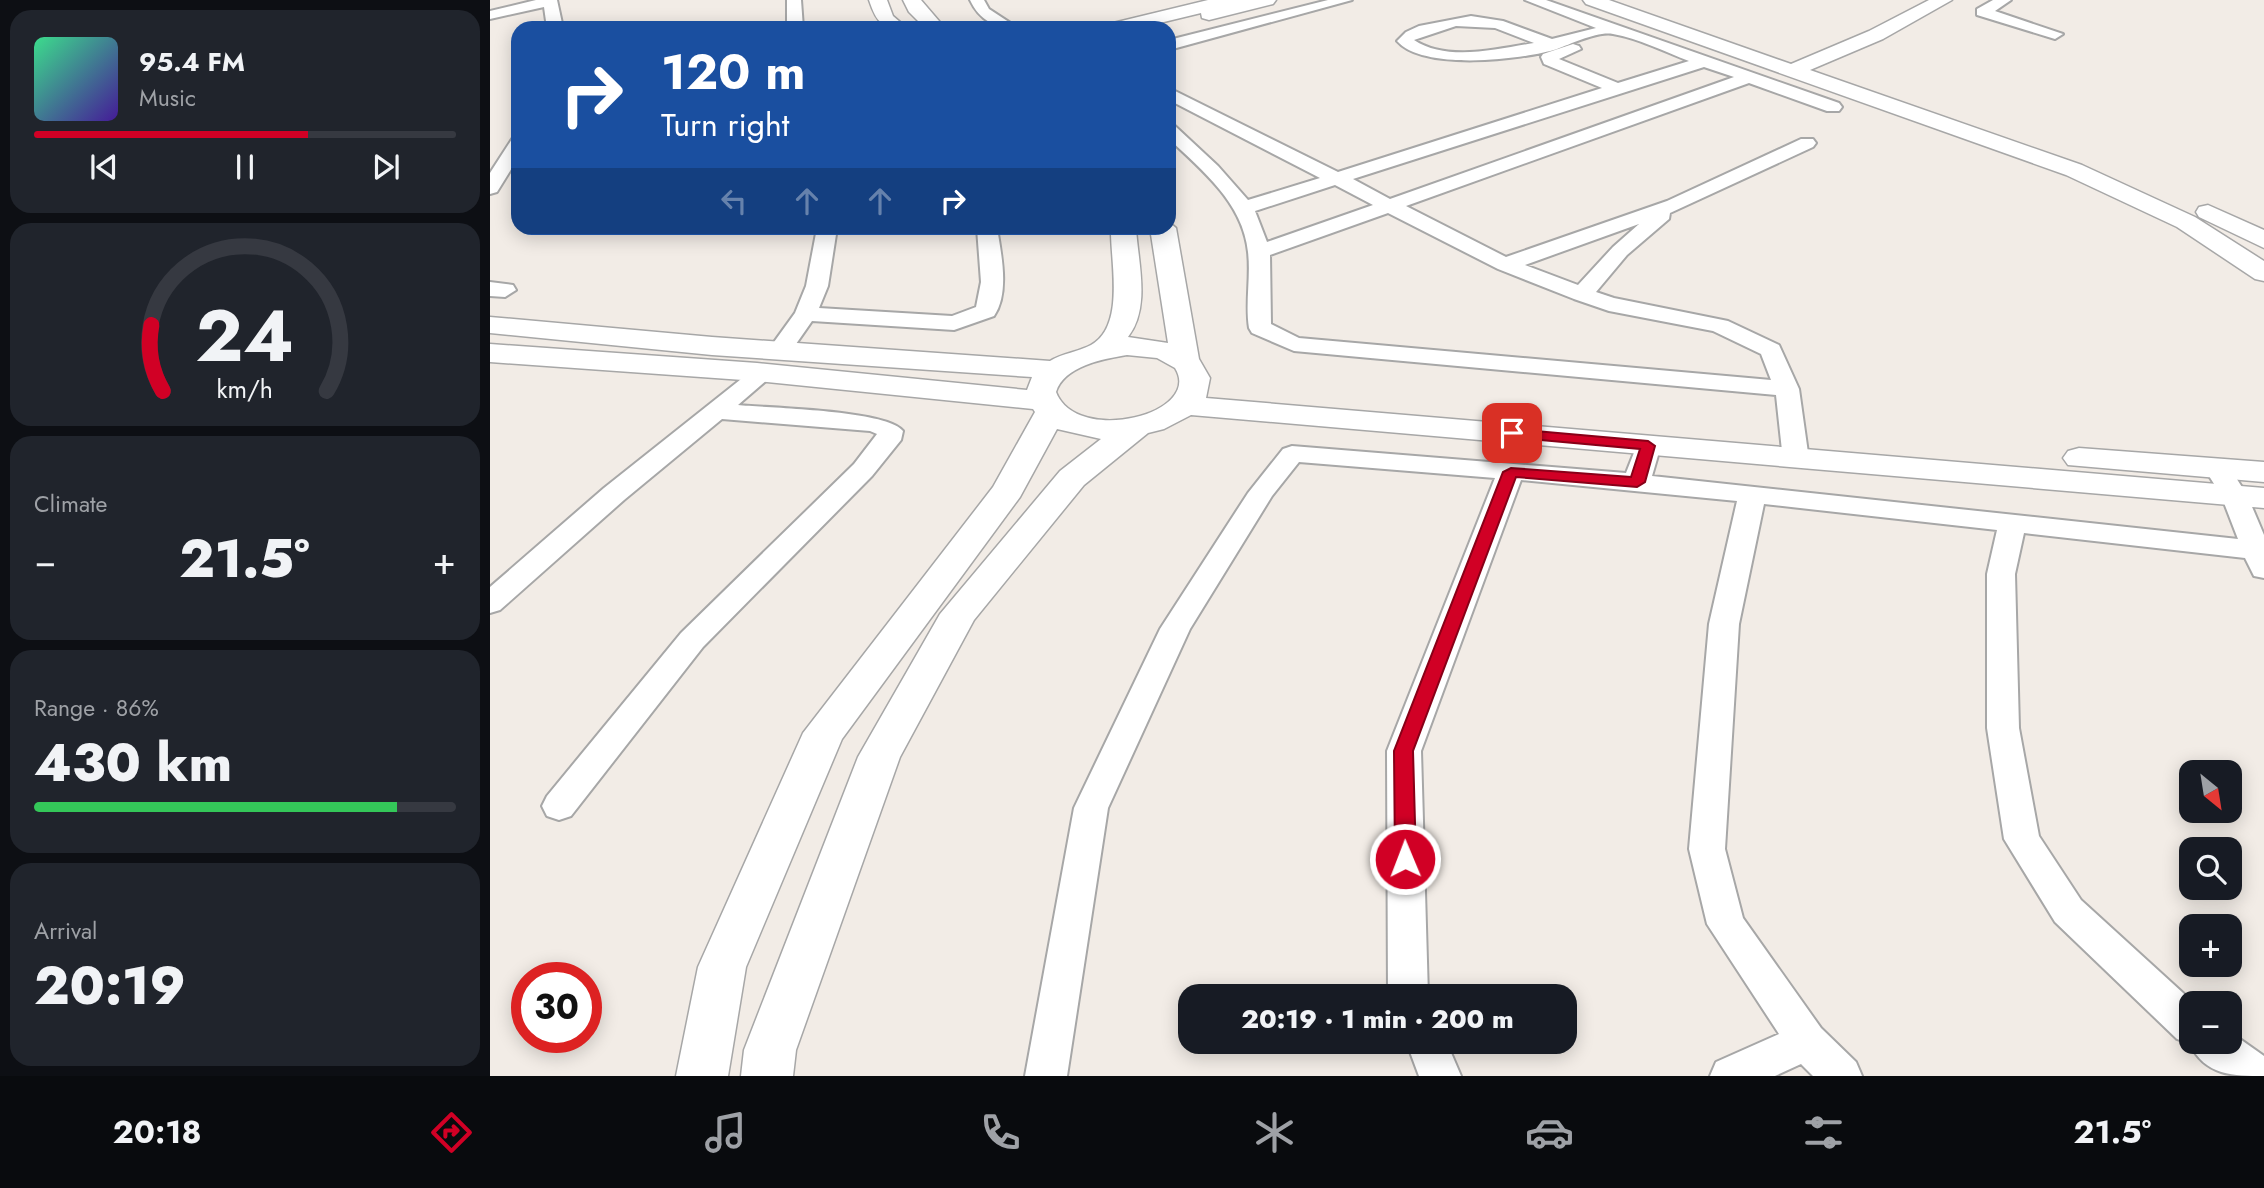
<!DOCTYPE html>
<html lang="en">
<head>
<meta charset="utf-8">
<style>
  :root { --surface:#171b24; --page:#20242c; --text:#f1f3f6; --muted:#9ea1a6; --line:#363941; --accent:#d10025 }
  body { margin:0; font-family:Jost,sans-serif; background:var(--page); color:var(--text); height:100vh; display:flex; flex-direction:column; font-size:26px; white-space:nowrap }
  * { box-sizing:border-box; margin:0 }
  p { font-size:23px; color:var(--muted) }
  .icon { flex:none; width:38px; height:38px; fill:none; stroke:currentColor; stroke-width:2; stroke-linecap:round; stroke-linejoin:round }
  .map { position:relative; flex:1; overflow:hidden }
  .drawer { display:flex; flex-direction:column; gap:10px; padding:10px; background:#0d0f14; width:490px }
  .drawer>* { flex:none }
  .banner { position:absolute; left:21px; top:21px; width:665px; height:214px; border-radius:21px; box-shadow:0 4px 18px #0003; background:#1a4fa0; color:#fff; overflow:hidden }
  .needle { width:46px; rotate:150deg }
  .controls { position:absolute; left:1689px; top:760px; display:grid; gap:14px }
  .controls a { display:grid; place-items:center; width:63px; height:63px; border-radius:14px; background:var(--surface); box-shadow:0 4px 18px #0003; font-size:35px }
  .speed { position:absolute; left:21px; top:962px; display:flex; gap:14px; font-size:35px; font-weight:700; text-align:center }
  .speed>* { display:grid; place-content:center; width:91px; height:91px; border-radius:50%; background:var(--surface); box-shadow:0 4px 18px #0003; line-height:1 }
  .speed .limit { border:10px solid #d22; background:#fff; color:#111 }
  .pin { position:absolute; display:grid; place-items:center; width:60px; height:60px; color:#fff; margin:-30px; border-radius:14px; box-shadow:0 4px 10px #0006 }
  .me { position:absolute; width:77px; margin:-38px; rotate:359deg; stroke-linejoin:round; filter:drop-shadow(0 0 5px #0008) }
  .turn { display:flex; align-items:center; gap:24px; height:147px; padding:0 35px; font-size:32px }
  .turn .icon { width:91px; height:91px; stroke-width:2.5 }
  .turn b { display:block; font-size:49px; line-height:60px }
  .lanes { display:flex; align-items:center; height:66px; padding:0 35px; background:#0003; justify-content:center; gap:35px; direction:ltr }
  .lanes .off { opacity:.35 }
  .big { font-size:52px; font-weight:800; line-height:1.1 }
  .drawer .widget { flex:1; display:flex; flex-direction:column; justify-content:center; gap:10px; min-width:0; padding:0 24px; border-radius:21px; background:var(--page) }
  .drawer .dial { align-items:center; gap:0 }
  .dial svg { height:182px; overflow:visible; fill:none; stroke:var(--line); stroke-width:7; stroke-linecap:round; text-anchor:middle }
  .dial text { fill:var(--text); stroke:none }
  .song { display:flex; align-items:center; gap:21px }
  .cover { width:84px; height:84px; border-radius:10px; background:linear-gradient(135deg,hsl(150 70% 55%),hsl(260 70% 35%)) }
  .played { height:7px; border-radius:4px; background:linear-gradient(90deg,var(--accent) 65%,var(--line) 65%) }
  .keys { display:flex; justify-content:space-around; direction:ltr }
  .heat { display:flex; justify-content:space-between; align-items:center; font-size:38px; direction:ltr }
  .charge { height:10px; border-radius:5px; background:linear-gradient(90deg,#34c759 86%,var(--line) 0) }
  .trip { position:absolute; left:688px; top:984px; width:399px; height:70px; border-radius:21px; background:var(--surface); box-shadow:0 4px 18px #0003; font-weight:800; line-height:70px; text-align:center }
  .tab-bar { display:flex; height:112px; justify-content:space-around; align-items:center; background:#090b0e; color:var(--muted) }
  .tab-bar .icon { width:49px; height:49px }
  .tab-bar .active { color:var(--accent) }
  .tab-bar b { font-size:32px; color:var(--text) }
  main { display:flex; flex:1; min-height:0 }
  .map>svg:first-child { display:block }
</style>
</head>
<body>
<main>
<section class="drawer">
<div class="widget">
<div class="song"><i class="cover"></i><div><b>95.4 FM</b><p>Music</p></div></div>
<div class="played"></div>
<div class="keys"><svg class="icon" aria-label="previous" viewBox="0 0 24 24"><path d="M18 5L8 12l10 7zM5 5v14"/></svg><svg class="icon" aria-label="pause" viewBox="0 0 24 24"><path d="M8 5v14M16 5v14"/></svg><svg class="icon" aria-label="next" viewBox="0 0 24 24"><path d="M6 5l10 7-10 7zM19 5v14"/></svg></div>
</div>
<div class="widget dial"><svg viewBox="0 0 100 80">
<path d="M14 69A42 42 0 1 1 86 69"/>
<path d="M14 69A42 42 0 0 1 9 40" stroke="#d10025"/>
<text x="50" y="56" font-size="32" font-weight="700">24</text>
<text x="50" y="72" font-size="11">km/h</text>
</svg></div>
<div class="widget"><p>Climate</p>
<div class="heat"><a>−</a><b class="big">21.5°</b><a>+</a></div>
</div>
<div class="widget"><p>Range · 86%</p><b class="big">430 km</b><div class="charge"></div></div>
<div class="widget"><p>Arrival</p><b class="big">20:19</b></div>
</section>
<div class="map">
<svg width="1774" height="1076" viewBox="0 0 1774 1076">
  <rect width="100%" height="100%" fill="#f2ece6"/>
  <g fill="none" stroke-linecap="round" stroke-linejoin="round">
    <g stroke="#a7a7a7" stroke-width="4">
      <path id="minor" d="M46 0H67L73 28H57L54 7 0 19V11Z
        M297 0H311L313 28H297Z
        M480 0H494L499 9 528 28C505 28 490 21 480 0Z
        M838 0H862L679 50V40Z
        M1035 0H1056L1349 103 1352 107 1349 111H1337L1259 83 916 206 1016 257 1177 201 1311 139H1323L1326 143 1323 147 1180 213 1179 219 1137 255 1106 292 1124 298 1238 321 1289 345 1309 389 1319 460 1315 466H1297L1293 460 1286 395 804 351 762 333 759 328C755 303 761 277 758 252 753 203 713 171 679 139V125L685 126 728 166 758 200 830 178 679 100V88L848 172 1112 88 1054 64 1051 57 1053 54 1083 44 1089 46 1091 49 1069 59 1128 83 1199 61C1175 52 1148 38 1123 34 1108 31 1081 44 1067 49 1032 60 933 71 907 41L916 32 929 26 981 16 1013 21 1062 39 1106 28ZM966 26 1005 28 1044 43C1007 49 957 62 924 40ZM1214 67 1244 77 900 199 863 179ZM845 185 883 205 777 242 765 211ZM898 213 1008 269 1084 299 1119 311 1223 331 1271 354 1281 380 809 338 781 324 780 255ZM1149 224 1123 247 1088 285 1035 265Z
        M1503 0H1521L1505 11 1573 34 1565 39 1487 15V9Z
        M28 138V158L7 192 0 194V173L22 139Z
        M327 228H347L338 286 329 308 462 316 486 307 491 282 487 228H507C511 253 520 293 504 316L464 330 322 321 299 354H283L279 349 305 313 316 286Z
        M0 282 23 285 26 290 15 297 0 296Z
        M273 366 281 368 285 373 248 405C278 408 398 410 413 431L411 440 382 476 213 647 81 816 69 820 57 816 52 806 57 796 191 633 364 464 387 434 380 431 232 419 134 500 10 610 0 613V587L114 488 265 368Z
        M1158 437 1167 440 1171 445 1162 476 1748 539 1731 495 1714 468 1718 462H1736L1757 495 1774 535V578L1764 576 1755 558 1534 533 1525 574 1529 728 1549 836 1591 900 1704 1003H1701V1041H1740V1032L1774 1056V1076C1744 1076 1715 1076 1700 1044L1687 1039 1565 922 1514 839 1497 728V574L1507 530 1274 504 1249 624 1235 849 1253 918 1331 1028 1366 1062 1372 1076H1323L1311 1064 1285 1076H1220L1226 1062 1289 1034 1217 924 1199 849 1219 624 1247 501 1031 480 931 751 938 996H898L897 751 1005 478 809 462 782 496 700 629 618 808 577 1076H535L584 808 670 629 758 493 793 449 802 446 1136 473 1149 440Z
        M916 1041H956L971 1076H929Z"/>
    </g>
    <g stroke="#a7a7a7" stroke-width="3">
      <path id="tertiary" d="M379 0H397L403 16 417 28C392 28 387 24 379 0Z
        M413 0H431L455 28H435L419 12Z
        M718 0H786L783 4 719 20 712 18 711 13 649 28H617L619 24Z
        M1093 0H1119L1301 64 1379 31 1439 0H1462L1393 39 1320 70 1592 165 1705 217 1774 261V281L1765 279 1687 227 1576 175 1096 4Z
        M1718 205 1774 230V248L1709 217 1706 212 1709 207Z
        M679 222 686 228 709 359 720 378 716 398 1774 488V508L701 415 674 429 658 433 594 485 484 620 410 757 306 1050 303 1076H251L254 1050 368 757 450 614 570 471 611 439 567 429 530 497 352 739 256 967 238 1076H186L208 967 313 733 503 487 545 412 543 409 267 381 0 362V344L267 363 537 390 542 377 222 355 0 333V317L222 337 560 361C573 353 588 352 601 345 636 326 620 260 621 228H646C648 263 661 307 638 337L678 343 660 228H679ZM637 355 667 358 685 368C714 414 587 446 566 392 574 366 613 359 637 355Z
        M1589 448 1774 462V482L1578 465 1573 458 1578 451Z"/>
    </g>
    <use href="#minor" fill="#fff" fill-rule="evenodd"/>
    <use href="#tertiary" fill="#fff" fill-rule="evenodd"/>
  </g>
  <path fill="#d10025" stroke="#880018" stroke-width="2" d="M1022 429 1158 441 1165 446 1155 482 1147 487 1026 477 923 751 926 859 923 865H908L905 859 904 751 1013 472 1021 468 1141 477 1150 449 1017 437V430Z"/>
</svg>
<div class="controls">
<a><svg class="needle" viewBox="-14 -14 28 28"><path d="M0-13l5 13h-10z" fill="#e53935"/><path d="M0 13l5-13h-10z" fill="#9ea1a6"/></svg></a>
<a><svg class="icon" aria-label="search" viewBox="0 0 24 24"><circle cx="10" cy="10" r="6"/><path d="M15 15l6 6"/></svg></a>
<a>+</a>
<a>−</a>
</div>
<div class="speed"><div class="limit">30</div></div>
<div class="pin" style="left:1022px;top:433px;background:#d93025"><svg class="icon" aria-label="arrive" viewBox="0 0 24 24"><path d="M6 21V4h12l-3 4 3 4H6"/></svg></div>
<svg class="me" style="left:915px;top:859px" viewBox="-20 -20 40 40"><circle r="17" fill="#d10025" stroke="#fff" stroke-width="3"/><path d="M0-11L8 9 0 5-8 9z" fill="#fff"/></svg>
<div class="trip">20:19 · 1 min · 200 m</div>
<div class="banner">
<div class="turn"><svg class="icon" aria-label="right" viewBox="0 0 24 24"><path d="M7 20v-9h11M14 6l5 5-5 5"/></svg><div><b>120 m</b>Turn right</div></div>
<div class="lanes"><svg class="icon off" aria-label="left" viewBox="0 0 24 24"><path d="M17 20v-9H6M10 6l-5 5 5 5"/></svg><svg class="icon off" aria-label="ahead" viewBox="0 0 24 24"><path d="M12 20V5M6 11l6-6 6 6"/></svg><svg class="icon off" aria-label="ahead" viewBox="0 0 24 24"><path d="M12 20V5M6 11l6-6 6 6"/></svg><svg class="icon" aria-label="right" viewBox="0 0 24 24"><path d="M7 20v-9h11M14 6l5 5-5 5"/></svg></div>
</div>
</div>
</main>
<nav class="tab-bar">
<b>20:18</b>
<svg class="icon active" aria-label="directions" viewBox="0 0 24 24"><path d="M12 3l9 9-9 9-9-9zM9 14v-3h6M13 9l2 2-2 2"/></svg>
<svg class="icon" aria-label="music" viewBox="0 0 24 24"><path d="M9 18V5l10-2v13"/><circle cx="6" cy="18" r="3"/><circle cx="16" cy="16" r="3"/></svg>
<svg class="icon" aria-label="phone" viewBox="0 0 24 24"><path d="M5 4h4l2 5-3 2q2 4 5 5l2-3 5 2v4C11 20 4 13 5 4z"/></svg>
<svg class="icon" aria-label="climate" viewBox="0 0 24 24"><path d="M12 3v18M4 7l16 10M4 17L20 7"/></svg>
<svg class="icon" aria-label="car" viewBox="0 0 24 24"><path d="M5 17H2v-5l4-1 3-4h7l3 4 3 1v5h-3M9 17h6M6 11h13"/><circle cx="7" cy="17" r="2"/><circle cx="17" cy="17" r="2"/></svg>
<svg class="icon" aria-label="filters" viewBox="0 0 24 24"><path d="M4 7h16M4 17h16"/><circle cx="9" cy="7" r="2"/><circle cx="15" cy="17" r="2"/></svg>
<b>21.5°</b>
</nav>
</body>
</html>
